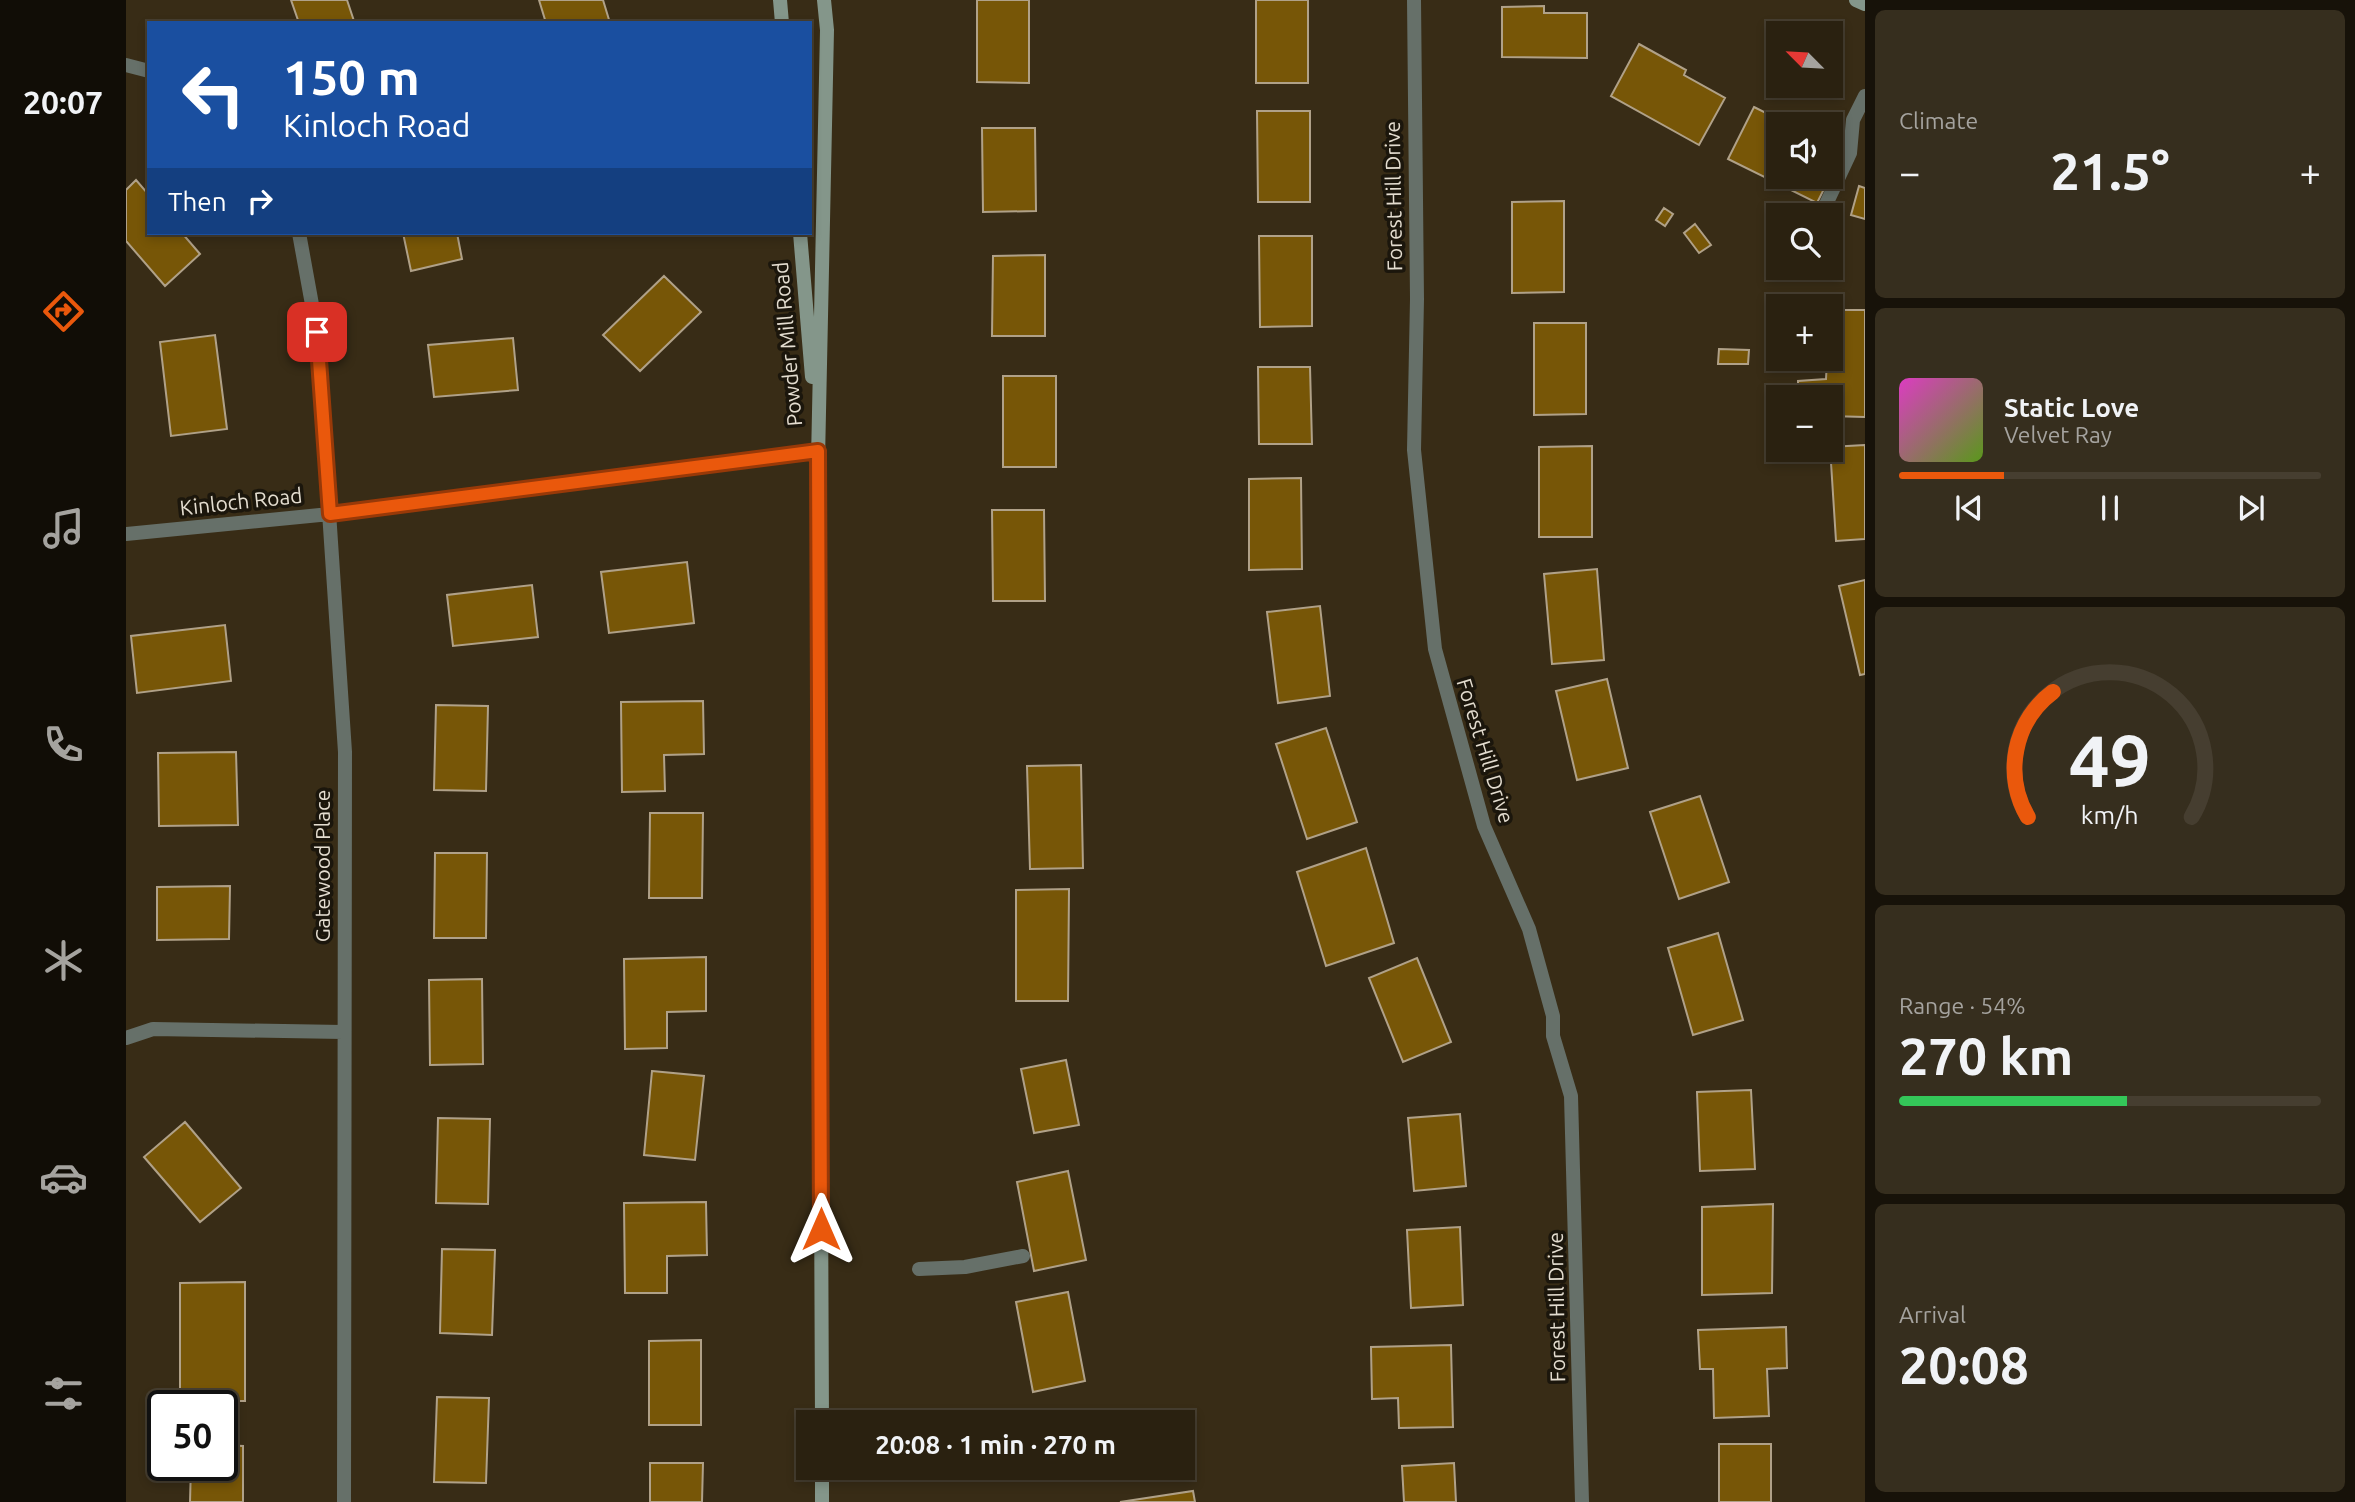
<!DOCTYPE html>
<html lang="en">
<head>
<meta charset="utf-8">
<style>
  :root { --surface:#2a2110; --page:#362e1e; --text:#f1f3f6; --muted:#a5a39f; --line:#463e30; --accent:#ea580c }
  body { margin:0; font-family:Ubuntu,sans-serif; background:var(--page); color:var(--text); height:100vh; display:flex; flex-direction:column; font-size:26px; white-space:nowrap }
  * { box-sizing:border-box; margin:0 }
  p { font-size:23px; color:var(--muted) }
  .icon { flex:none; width:38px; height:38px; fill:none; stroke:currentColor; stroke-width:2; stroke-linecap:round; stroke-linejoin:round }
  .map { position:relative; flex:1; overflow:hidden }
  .sheet { display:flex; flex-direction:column; gap:10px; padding:10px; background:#171209; width:490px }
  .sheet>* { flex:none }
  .top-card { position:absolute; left:21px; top:21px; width:665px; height:214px; border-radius:0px; box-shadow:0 4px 10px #0003,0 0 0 2px var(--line); background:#1a4fa0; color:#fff; overflow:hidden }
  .needle { width:46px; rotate:294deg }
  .tools { position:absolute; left:1640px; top:21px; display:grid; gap:14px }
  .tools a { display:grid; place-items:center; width:77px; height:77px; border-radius:0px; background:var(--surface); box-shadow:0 4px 10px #0003,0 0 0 2px var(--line); font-size:35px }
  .speed { position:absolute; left:21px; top:1390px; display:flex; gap:14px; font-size:35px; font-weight:700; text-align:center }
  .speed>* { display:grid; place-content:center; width:91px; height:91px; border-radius:50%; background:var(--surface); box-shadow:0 4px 10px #0003,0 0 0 2px var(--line); line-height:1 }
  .speed .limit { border:4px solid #111; border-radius:10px; background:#fff; color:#111 }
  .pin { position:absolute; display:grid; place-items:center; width:60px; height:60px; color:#fff; margin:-30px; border-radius:14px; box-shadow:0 4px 10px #0006 }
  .me { position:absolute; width:77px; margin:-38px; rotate:0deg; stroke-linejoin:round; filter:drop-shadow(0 0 5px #0008) }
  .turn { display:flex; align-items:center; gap:24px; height:147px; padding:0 21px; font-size:32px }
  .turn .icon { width:91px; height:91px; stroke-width:2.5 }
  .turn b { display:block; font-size:49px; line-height:60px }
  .then { display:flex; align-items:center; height:66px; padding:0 21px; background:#0003; gap:14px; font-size:26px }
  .big { font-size:52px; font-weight:700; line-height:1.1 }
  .sheet .card { flex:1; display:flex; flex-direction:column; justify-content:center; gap:10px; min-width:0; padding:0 24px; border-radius:10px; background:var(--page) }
  .sheet .dial { align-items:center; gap:0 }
  .dial svg { height:182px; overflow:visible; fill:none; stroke:var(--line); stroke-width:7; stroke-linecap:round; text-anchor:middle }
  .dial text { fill:var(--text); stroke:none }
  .song { display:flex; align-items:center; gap:21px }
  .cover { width:84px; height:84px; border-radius:10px; background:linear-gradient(135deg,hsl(310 70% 55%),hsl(90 70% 35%)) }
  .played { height:7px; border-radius:4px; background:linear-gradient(90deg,var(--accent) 25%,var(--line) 25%) }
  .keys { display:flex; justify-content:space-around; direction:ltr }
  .heat { display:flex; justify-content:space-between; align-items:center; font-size:38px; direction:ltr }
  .charge { height:10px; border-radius:5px; background:linear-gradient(90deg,#34c759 54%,var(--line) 0) }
  .trip { position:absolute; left:670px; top:1410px; width:399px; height:70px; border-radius:0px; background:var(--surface); box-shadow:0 4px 10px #0003,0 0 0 2px var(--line); font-weight:700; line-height:70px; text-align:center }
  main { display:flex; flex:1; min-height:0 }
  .dock { display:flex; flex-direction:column; width:126px; justify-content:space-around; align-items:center; background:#110d06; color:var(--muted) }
  .dock .icon { width:49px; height:49px }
  .dock .current { color:var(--accent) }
  .dock b { font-size:32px; color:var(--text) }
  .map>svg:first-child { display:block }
</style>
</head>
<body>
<main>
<nav class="dock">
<b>20:07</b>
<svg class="icon current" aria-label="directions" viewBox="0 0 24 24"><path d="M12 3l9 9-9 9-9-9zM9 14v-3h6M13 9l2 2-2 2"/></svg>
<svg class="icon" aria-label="music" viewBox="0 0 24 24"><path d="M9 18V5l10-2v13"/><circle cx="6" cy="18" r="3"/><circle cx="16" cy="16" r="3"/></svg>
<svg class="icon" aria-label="phone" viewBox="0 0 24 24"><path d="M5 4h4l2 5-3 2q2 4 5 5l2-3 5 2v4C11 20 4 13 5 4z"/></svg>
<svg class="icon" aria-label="climate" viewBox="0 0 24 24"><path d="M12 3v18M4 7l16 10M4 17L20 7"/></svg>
<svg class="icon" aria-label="car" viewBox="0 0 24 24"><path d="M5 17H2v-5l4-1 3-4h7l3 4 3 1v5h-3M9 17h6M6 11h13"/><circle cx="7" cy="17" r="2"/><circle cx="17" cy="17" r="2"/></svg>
<svg class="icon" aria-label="filters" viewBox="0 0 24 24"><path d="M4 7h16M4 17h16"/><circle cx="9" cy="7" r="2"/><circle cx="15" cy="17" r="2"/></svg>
</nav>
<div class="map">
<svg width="1739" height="1502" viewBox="0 0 1739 1502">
  <rect width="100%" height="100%" fill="#382c16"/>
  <path fill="#775607" stroke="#b0a188" stroke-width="2" d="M165 0H221L228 21 173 23Z
    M413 0H477L484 23H420Z
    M851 0H903V83L851 82Z
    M1130 0H1182V83H1130Z
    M1418 6V13H1461V58L1376 57V7Z
    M1513 44 1560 70 1558 75 1599 98 1573 145 1485 96Z
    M1628 107 1662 124H1652V177H1704L1691 203 1602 159Z
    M1131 111H1184V202H1132Z
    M856 128H909L910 211 857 212Z
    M1704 151 1714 156 1704 176Z
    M10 180 23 195V233H56L74 254 39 286 0 241V190Z
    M1733 186 1739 188V219L1725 215Z
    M1438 201V292L1386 293V202Z
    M1538 208 1547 214 1539 226 1530 220Z
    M1569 224 1585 245 1573 253 1558 233Z
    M277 233H331L336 259 285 271Z
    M1133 236H1186V326L1134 327Z
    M919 255V336H866L867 256Z
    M538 276 575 312 514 371 477 335Z
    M1704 310H1739V417L1704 416V397L1672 396V381L1700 379 1701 359H1704Z
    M1408 323H1460V414L1408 415Z
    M89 335 101 429 45 436 34 342Z
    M387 338 392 390 308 397 302 345Z
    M1593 349 1623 350 1622 364H1592Z
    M1132 367H1184L1186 444H1133Z
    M877 376H930V467H877Z
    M1739 445V539L1710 541 1704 447Z
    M1466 446V537H1413V447Z
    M1175 478 1176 569 1123 570V479Z
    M866 510H918L919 601H867Z
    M561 562 568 623 483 633 475 572Z
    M1471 569 1478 660 1426 664 1418 574Z
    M1739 580V674L1734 675 1713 586Z
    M406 585 412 637 327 646 321 595Z
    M1194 606 1204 696 1152 703 1141 612Z
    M99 625 105 681 11 693 5 636Z
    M1481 679 1502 768 1451 780 1430 691Z
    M577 701 578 754 538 755 539 791 496 792 495 702Z
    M310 705 362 706 360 791 308 790Z
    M1200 728 1231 822 1181 839 1150 744Z
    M110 752 112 825 33 826 32 753Z
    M955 765 957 868 904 869 901 766Z
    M1574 796 1603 882 1553 899 1524 812Z
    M524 813H577L576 898H523Z
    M1240 848 1268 943 1200 966 1171 872Z
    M309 853H361L360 938H308Z
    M104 886 103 939 31 940V887Z
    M943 889 942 1001H890V890Z
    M1592 933 1617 1020 1567 1035 1542 948Z
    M580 957V1011L541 1012V1048L499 1049 498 959Z
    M1291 958 1325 1042 1277 1062 1243 978Z
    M356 979 357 1064 304 1065 303 980Z
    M940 1060 953 1125 908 1133 895 1069Z
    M526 1071 578 1076 569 1160 518 1155Z
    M1625 1090 1629 1169 1574 1171 1571 1092Z
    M1334 1114 1340 1186 1288 1191 1282 1118Z
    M312 1118 364 1119 362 1204 310 1203Z
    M59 1122 115 1188 74 1222 18 1157Z
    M942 1171 960 1260 908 1271 891 1182Z
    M580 1202 581 1255 541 1256V1293H499L498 1203Z
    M1647 1204 1646 1293 1576 1295V1207Z
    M1334 1227 1337 1305 1285 1308 1281 1230Z
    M316 1249 369 1250 366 1335 314 1333Z
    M119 1282V1401H54V1283Z
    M942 1292 959 1381 907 1392 890 1302Z
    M1660 1327 1661 1368 1641 1369 1643 1416 1588 1418 1587 1369H1574L1572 1330Z
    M575 1340V1425H523V1341Z
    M1325 1345 1327 1427 1273 1428 1272 1398 1246 1399 1245 1347Z
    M311 1397 363 1398 360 1483 308 1482Z
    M1593 1444H1645V1502H1593Z
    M96 1445 117 1446V1502H64L65 1465H96Z
    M524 1463H577L576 1502H524Z
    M1328 1463 1330 1502H1278L1276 1466Z
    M1067 1491 1069 1502H994Z"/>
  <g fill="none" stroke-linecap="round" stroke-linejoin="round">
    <path stroke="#667069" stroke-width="14" d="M1695 215 1724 153 1727 120 1739 96
      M793 1269 839 1267 897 1256"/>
    <path stroke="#667069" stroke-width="14" d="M1288 0 1291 299 1288 450 1309 649 1358 826 1403 929 1427 1016V1036L1445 1096 1456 1502
      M0 65 23 71
      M173 233 191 332 219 752 218 1502
      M0 534 204 514 692 451
      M0 1038 27 1029 217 1032"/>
    <path stroke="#84968a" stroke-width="14" d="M654 0 656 23
      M1730 0 1739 4
      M674 233 686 377
      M696 1423 692 460 701 30 698 0
      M696 1502V1468"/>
  </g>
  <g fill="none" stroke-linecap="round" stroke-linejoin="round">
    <g stroke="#983908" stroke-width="18">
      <path id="route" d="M191 332 204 514 692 451 695 1229"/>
    </g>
    <use href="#route" stroke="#ea580c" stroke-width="12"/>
  </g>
  <g text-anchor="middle" stroke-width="7" stroke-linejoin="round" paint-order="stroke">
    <g font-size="21" fill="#e4ddd0" stroke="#1b160c">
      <text transform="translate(1268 196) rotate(-91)" y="7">Forest Hill Drive</text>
      <text transform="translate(662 344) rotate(-95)" y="7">Powder Mill Road</text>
      <text transform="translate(115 502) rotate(-6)" y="7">Kinloch Road</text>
      <text transform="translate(1359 751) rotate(73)" y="7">Forest Hill Drive</text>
      <text transform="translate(197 866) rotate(-90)" y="7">Gatewood Place</text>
      <text transform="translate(1431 1307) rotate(-91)" y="7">Forest Hill Drive</text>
    </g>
  </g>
</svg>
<div class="tools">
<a><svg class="needle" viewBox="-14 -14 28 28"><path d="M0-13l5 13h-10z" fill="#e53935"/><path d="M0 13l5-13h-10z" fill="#a5a39f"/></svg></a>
<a><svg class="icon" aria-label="sound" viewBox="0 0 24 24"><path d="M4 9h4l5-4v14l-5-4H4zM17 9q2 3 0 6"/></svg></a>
<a><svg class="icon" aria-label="search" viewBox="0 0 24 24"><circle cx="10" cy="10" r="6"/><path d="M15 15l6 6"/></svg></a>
<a>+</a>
<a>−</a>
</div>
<div class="speed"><div class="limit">50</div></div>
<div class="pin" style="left:191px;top:332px;background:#d93025"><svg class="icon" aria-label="arrive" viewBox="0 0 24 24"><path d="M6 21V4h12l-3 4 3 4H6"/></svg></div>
<svg class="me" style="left:695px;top:1229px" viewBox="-20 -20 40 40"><path d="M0-17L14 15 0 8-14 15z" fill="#ea580c" stroke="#fff" stroke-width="4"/></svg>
<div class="trip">20:08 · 1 min · 270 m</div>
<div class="top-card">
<div class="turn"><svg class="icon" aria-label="left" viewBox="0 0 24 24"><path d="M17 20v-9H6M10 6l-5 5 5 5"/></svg><div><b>150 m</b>Kinloch Road</div></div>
<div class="then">Then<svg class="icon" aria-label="right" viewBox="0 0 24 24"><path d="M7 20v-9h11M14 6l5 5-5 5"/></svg></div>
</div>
</div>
<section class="sheet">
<div class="card"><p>Climate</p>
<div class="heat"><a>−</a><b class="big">21.5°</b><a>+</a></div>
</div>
<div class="card">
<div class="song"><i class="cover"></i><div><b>Static Love</b><p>Velvet Ray</p></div></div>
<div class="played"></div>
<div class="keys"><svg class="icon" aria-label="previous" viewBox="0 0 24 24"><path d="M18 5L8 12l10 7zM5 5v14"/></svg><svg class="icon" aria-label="pause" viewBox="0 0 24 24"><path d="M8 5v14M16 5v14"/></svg><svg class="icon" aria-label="next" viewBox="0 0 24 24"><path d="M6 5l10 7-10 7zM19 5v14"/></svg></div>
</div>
<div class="card dial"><svg viewBox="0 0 100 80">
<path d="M14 69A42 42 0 1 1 86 69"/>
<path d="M14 69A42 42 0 0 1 25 14" stroke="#ea580c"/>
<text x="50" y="56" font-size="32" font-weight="700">49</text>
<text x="50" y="72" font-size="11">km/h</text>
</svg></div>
<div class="card"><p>Range · 54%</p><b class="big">270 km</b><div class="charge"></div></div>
<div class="card"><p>Arrival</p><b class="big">20:08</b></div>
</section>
</main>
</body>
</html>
